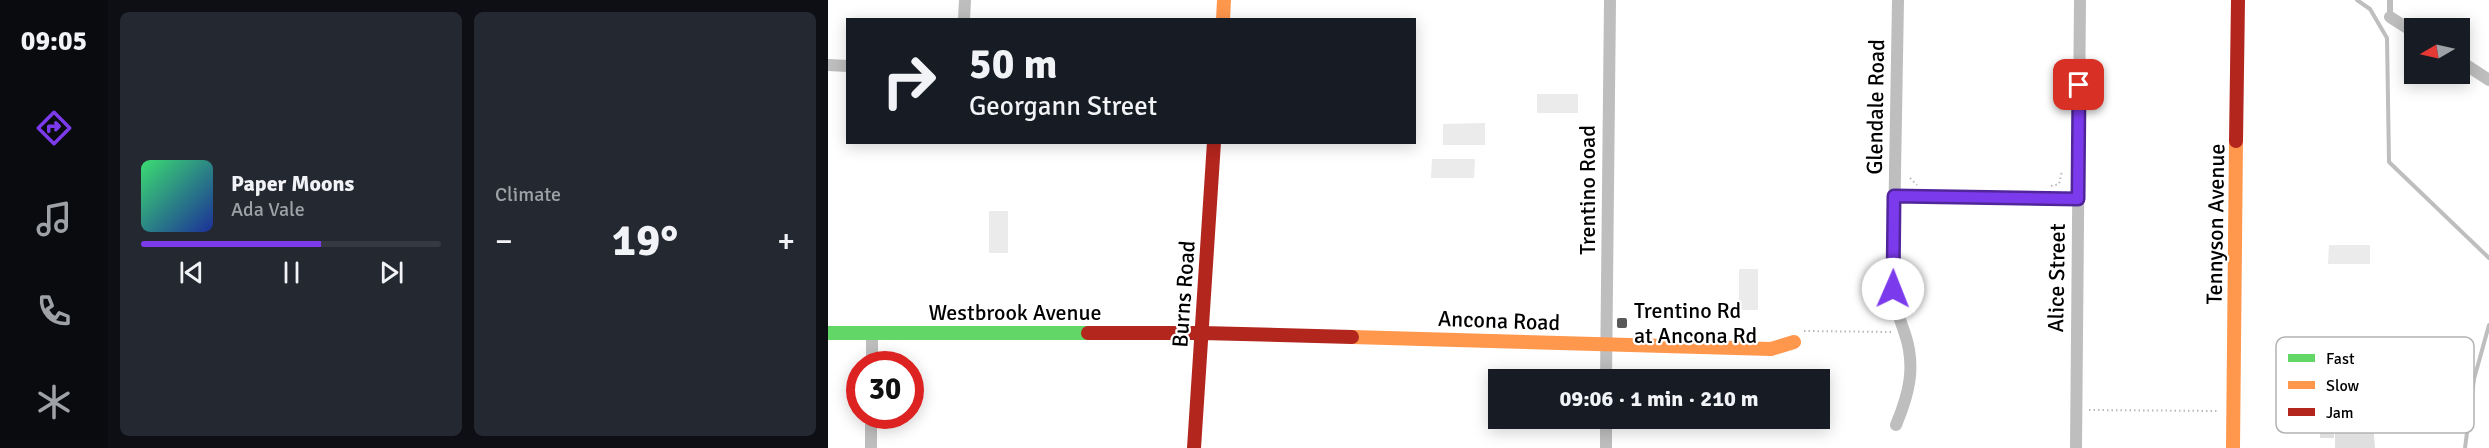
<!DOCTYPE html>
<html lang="en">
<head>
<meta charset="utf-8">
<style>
  :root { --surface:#171b24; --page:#242831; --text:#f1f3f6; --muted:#9ea1a6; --line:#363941; --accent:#7c3aed }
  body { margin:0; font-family:Signika,sans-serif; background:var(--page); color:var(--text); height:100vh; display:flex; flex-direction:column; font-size:22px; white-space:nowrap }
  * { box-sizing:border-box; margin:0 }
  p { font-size:20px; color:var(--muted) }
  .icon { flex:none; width:33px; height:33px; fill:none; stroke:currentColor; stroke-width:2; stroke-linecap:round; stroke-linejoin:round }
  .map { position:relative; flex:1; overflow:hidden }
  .sheet { display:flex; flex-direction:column; gap:12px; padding:12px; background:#0d0f14; width:720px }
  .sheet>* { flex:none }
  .hud { position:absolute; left:18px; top:18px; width:570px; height:126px; border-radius:0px; box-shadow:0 3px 15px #0003; background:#171b24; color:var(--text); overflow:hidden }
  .needle { width:39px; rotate:261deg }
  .controls { position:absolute; left:1576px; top:18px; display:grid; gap:12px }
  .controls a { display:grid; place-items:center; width:66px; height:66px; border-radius:0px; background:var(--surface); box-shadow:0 3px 15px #0003; font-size:30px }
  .speed { position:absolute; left:18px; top:351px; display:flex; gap:12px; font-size:30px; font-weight:700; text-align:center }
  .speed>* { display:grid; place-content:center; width:78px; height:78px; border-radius:50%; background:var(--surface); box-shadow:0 3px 15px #0003; line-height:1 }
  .speed .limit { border:9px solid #d22; background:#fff; color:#111 }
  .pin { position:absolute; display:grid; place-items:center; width:51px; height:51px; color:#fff; margin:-26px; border-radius:12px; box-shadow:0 3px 9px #0006 }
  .me { position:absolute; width:66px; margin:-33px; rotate:1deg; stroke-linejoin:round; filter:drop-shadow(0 0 4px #0008) }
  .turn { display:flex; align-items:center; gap:21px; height:126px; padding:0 24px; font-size:27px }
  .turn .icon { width:78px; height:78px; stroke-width:2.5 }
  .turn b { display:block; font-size:42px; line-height:51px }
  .big { font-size:45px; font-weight:700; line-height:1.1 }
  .sheet .card { flex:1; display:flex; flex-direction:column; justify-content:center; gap:9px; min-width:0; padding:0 21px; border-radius:9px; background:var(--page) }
  .song { display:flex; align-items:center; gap:18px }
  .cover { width:72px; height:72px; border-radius:9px; background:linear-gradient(135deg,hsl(140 70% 55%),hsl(230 70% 35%)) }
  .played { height:6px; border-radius:3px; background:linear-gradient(90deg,var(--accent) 60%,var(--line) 60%) }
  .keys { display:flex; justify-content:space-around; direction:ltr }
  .heat { display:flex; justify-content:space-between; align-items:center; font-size:33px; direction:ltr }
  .sheet .tiles { flex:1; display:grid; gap:12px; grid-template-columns:repeat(2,1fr) }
  .trip { position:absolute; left:660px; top:369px; width:342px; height:60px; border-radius:0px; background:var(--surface); box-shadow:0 3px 15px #0003; font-weight:700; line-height:60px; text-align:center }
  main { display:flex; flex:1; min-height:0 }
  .menu { display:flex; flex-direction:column; width:108px; justify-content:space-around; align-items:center; background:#090b0e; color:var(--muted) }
  .menu .icon { width:42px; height:42px }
  .menu .active { color:var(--accent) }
  .menu b { font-size:27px; color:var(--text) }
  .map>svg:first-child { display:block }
</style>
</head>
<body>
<main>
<nav class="menu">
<b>09:05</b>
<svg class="icon active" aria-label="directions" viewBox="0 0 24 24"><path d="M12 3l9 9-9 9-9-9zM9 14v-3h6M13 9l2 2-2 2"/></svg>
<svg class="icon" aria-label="music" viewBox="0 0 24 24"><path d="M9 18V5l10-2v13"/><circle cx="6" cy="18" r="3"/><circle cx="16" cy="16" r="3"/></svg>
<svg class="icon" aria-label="phone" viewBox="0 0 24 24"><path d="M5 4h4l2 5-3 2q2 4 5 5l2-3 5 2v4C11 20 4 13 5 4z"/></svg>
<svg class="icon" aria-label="climate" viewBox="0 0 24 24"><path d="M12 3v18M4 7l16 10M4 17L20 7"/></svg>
</nav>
<section class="sheet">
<div class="tiles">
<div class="card">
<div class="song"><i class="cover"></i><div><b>Paper Moons</b><p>Ada Vale</p></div></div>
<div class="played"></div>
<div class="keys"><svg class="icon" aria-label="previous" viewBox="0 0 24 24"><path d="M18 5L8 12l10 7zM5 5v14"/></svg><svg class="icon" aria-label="pause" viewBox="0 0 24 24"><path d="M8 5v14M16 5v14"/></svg><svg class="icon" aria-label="next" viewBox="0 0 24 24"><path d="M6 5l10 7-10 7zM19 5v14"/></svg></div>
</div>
<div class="card"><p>Climate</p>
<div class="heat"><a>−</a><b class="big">19°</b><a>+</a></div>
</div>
</div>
</section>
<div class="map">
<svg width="1661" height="448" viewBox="0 0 1661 448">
  <rect width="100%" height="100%" fill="#fff"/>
  <path fill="#ebebeb" d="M709 94H750V113H709Z
    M657 123V145H615V124Z
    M604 159H647L646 178H603Z
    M161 211H180V253H161Z
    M1501 245H1542V264H1500Z
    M911 269H930V310H911Z"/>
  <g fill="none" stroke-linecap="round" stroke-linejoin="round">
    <path stroke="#bebebe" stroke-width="4" d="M1529 0 1542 9 1559 38 1561 162 1661 258
      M1637 448 1646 379 1661 325"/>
  </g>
  <path fill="#dfdfdf" d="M1525 421H1545L1547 448H1507V432H1525Z
    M1492 422H1506V438H1492Z"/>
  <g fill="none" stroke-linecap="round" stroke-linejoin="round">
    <path stroke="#b9b9b9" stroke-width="2" stroke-dasharray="1.5 3" stroke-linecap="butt" d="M1082 178 1089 185
      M1223 186 1231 184 1234 171
      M976 331 1063 332
      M1261 410 1390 411"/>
    <path stroke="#bebebe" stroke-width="6" d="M1562 0V17"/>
    <path stroke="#bebebe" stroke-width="12" d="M1562 17 1587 33
      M136 20 137 0
      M1632 61 1661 80
      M0 65 20 66
      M1066 196 1250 199
      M44 364V333
      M778 380 782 0
      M1068 425C1081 394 1088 367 1077 334 1072 319 1066 306 1065 289L1070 0
      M43 448V416
      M778 448V418
      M1248 448 1252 0"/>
    <path stroke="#63d668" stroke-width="14" d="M0 333H260"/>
    <path stroke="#ff974d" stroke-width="14" d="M395 20 396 0
      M524 337 943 349 966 342
      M1405 448 1408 141"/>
    <path stroke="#b3261e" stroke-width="14" d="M1408 141 1410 0
      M260 333H374L524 337
      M366 448 386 142"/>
  </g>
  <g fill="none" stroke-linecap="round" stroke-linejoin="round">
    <g stroke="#51269a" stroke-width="15">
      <path id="route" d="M1065 289 1066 196 1250 199 1251 85"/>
    </g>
    <use href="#route" stroke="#7c3aed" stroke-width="10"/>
  </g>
  <rect fill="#595959" stroke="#fff" stroke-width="2" x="788" y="317" width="12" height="12" rx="3"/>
  <g text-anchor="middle" stroke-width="4.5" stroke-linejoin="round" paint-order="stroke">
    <g font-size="22" fill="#000" stroke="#fff">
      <text transform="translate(1047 107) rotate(-89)" y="8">Glendale Road</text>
      <text transform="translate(759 190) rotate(-90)" y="8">Trentino Road</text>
      <text transform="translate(1387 224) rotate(-89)" y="8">Tennyson Avenue</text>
      <text transform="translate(1228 278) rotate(-89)" y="8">Alice Street</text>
      <text transform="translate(355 294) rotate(-86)" y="8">Burns Road</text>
      <text x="187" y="320">Westbrook Avenue</text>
      <text transform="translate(671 320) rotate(2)" y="8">Ancona Road</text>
    </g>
    <g font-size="22" fill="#000" stroke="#fff" text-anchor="start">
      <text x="806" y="318">Trentino Rd<tspan x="806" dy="25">at Ancona Rd</tspan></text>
    </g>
  </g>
  <rect x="1448" y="337" width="198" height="96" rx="9" fill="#fff" stroke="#b2b2b2" stroke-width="1.5"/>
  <rect x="1460" y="354" width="27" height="8" fill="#63d668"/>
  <rect x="1460" y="381" width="27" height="8" fill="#ff974d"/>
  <rect x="1460" y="408" width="27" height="8" fill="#b3261e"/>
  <g font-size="16" fill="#000">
    <text x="1498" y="364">Fast</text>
    <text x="1498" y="391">Slow</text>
    <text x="1498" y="418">Jam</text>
  </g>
</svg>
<div class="controls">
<a><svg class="needle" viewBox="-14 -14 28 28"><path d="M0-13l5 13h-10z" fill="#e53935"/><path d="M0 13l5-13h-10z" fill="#9ea1a6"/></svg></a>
</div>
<div class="speed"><div class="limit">30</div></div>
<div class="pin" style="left:1251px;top:85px;background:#d93025"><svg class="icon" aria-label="arrive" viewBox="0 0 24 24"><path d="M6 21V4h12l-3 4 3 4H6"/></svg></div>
<svg class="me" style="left:1065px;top:289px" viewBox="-20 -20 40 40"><circle r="19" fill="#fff"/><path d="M0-13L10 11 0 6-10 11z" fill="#7c3aed"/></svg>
<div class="trip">09:06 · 1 min · 210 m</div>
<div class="hud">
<div class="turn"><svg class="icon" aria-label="right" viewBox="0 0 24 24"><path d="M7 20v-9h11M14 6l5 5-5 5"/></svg><div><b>50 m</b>Georgann Street</div></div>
</div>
</div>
</main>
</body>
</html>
